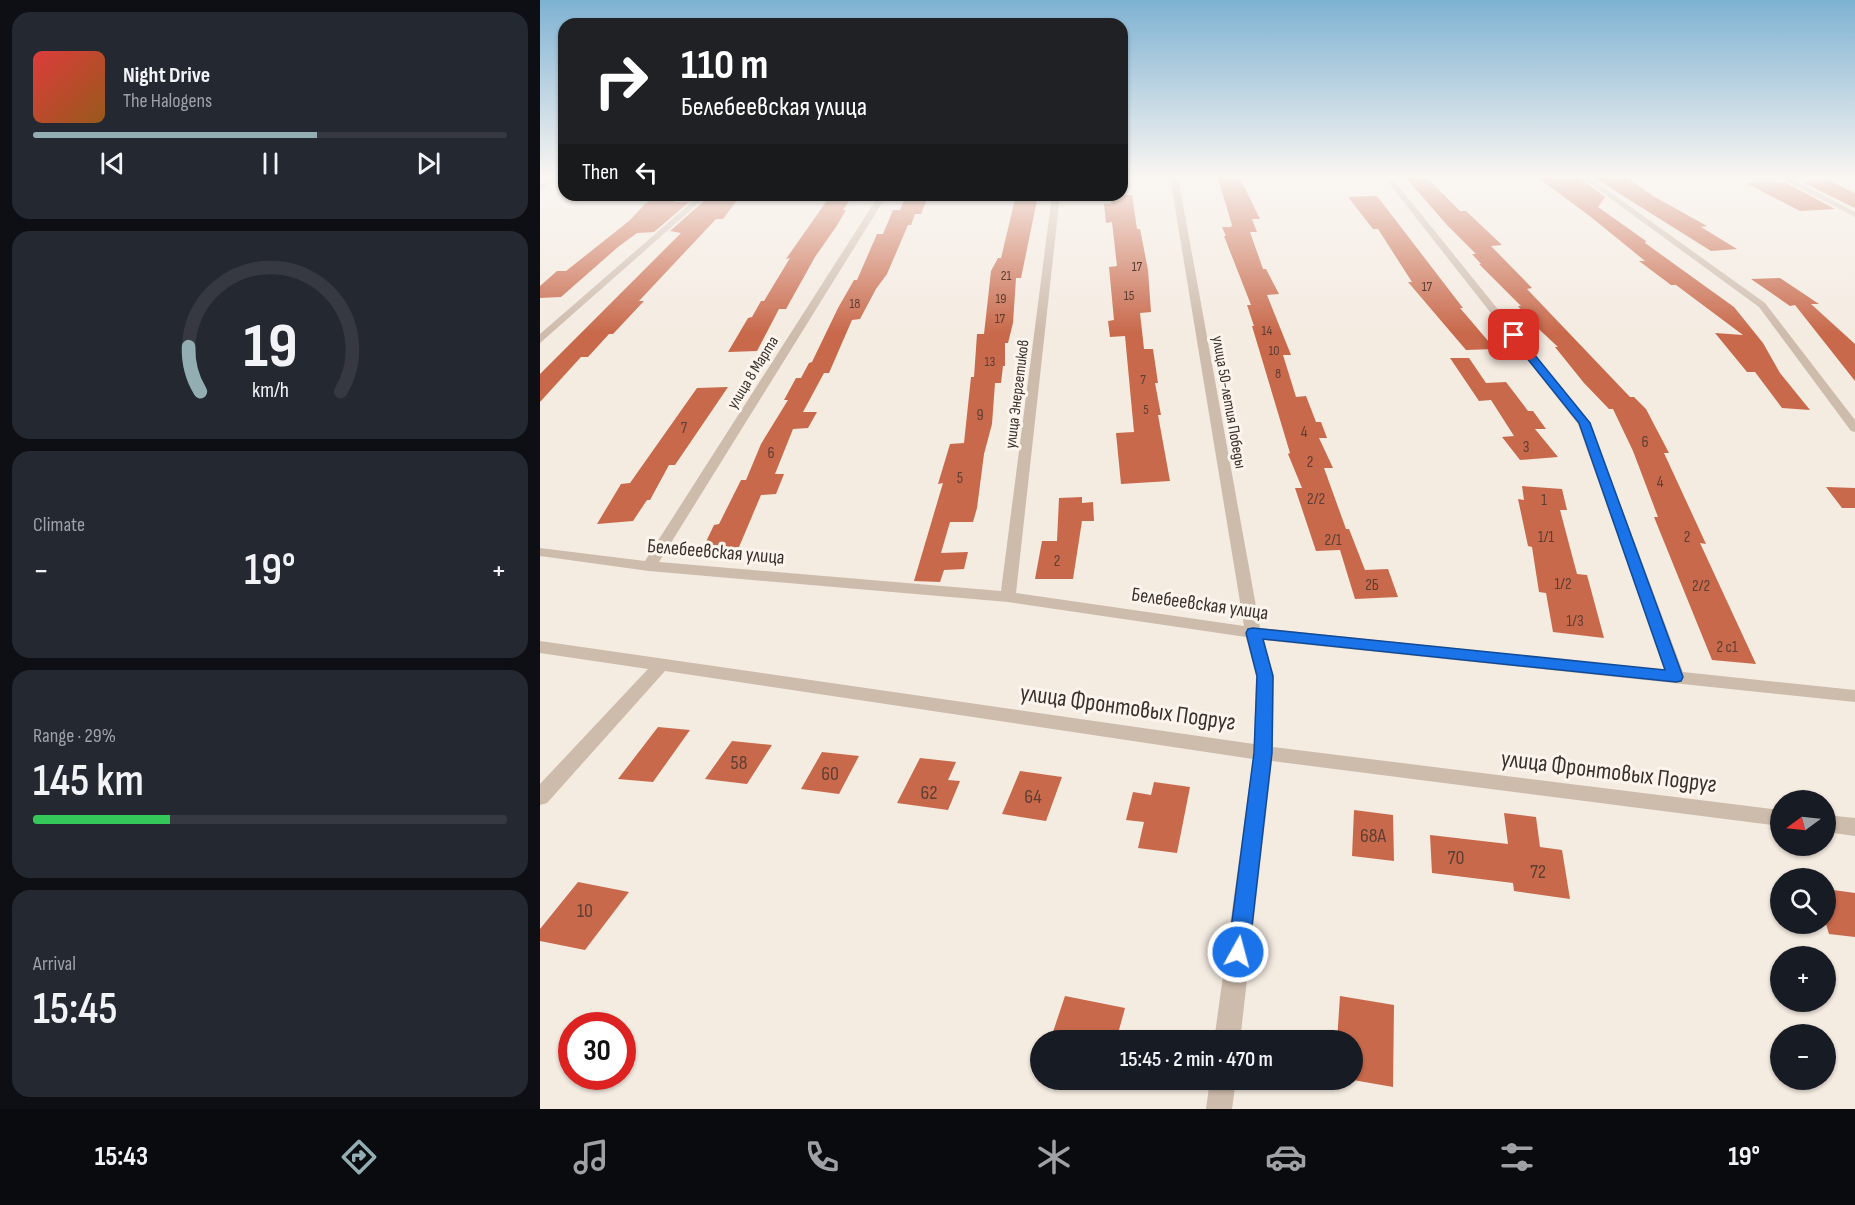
<!DOCTYPE html>
<html lang="en">
<head>
<meta charset="utf-8">
<style>
  :root { --surface:#171b24; --page:#242831; --text:#f1f3f6; --muted:#9ea1a6; --line:#363941; --accent:#92aeb2 }
  body { margin:0; font-family:"Sofia Sans Condensed",sans-serif; background:var(--page); color:var(--text); height:100vh; display:flex; flex-direction:column; font-size:22px; white-space:nowrap }
  * { box-sizing:border-box; margin:0 }
  p { font-size:20px; color:var(--muted) }
  .icon { flex:none; width:33px; height:33px; fill:none; stroke:currentColor; stroke-width:2; stroke-linecap:round; stroke-linejoin:round }
  .map { position:relative; flex:1; overflow:hidden }
  .side { display:flex; flex-direction:column; gap:12px; padding:12px; background:#0d0f14; width:540px }
  .side>* { flex:none }
  .top-card { position:absolute; left:18px; top:18px; width:570px; height:183px; border-radius:18px; box-shadow:0 2px 4px #0004; background:#202124; color:#fff; overflow:hidden }
  .needle { width:39px; rotate:255deg }
  .buttons { position:absolute; left:1230px; top:790px; display:grid; gap:12px }
  .buttons a { display:grid; place-items:center; width:66px; height:66px; border-radius:50%; background:var(--surface); box-shadow:0 2px 4px #0004; font-size:30px }
  .speed { position:absolute; left:18px; top:1012px; display:flex; gap:12px; font-size:30px; font-weight:700; text-align:center }
  .speed>* { display:grid; place-content:center; width:78px; height:78px; border-radius:50%; background:var(--surface); box-shadow:0 2px 4px #0004; line-height:1 }
  .speed .limit { border:9px solid #d22; background:#fff; color:#111 }
  .pin { position:absolute; display:grid; place-items:center; width:51px; height:51px; color:#fff; margin:-26px; border-radius:12px; box-shadow:0 3px 9px #0006 }
  .me { position:absolute; width:66px; margin:-33px; rotate:7deg; stroke-linejoin:round; filter:drop-shadow(0 0 4px #0008) }
  .turn { display:flex; align-items:center; gap:21px; height:126px; padding:0 24px; font-size:27px }
  .turn .icon { width:78px; height:78px; stroke-width:2.5 }
  .turn b { display:block; font-size:42px; line-height:51px }
  .then { display:flex; align-items:center; height:57px; padding:0 24px; background:#0003; gap:12px; font-size:22px }
  .big { font-size:45px; font-weight:600; line-height:1.1 }
  .side .tile { flex:1; display:flex; flex-direction:column; justify-content:center; gap:9px; min-width:0; padding:0 21px; border-radius:18px; background:var(--page) }
  .side .dial { align-items:center; gap:0 }
  .dial svg { height:156px; overflow:visible; fill:none; stroke:var(--line); stroke-width:7; stroke-linecap:round; text-anchor:middle }
  .dial text { fill:var(--text); stroke:none }
  .song { display:flex; align-items:center; gap:18px }
  .cover { width:72px; height:72px; border-radius:9px; background:linear-gradient(135deg,hsl(0 70% 55%),hsl(30 70% 35%)) }
  .played { height:6px; border-radius:3px; background:linear-gradient(90deg,var(--accent) 60%,var(--line) 60%) }
  .keys { display:flex; justify-content:space-around; direction:ltr }
  .heat { display:flex; justify-content:space-between; align-items:center; font-size:33px; direction:ltr }
  .charge { height:9px; border-radius:4px; background:linear-gradient(90deg,#34c759 29%,var(--line) 0) }
  .trip { position:absolute; left:490px; top:1030px; width:333px; height:60px; border-radius:30px; background:var(--surface); box-shadow:0 2px 4px #0004; font-weight:600; line-height:60px; text-align:center }
  .dock { display:flex; height:96px; justify-content:space-around; align-items:center; background:#090b0e; color:var(--muted) }
  .dock .icon { width:42px; height:42px }
  .dock .on { color:var(--accent) }
  .dock b { font-size:27px; color:var(--text) }
  main { display:flex; flex:1; min-height:0 }
  .map>svg:first-child { display:block }
</style>
</head>
<body>
<main>
<section class="side">
<div class="tile">
<div class="song"><i class="cover"></i><div><b>Night Drive</b><p>The Halogens</p></div></div>
<div class="played"></div>
<div class="keys"><svg class="icon" aria-label="previous" viewBox="0 0 24 24"><path d="M18 5L8 12l10 7zM5 5v14"/></svg><svg class="icon" aria-label="pause" viewBox="0 0 24 24"><path d="M8 5v14M16 5v14"/></svg><svg class="icon" aria-label="next" viewBox="0 0 24 24"><path d="M6 5l10 7-10 7zM19 5v14"/></svg></div>
</div>
<div class="tile dial"><svg viewBox="0 0 100 80">
<path d="M14 69A42 42 0 1 1 86 69"/>
<path d="M14 69A42 42 0 0 1 8 46" stroke="#92aeb2"/>
<text x="50" y="56" font-size="32" font-weight="700">19</text>
<text x="50" y="72" font-size="11">km/h</text>
</svg></div>
<div class="tile"><p>Climate</p>
<div class="heat"><a>−</a><b class="big">19°</b><a>+</a></div>
</div>
<div class="tile"><p>Range · 29%</p><b class="big">145 km</b><div class="charge"></div></div>
<div class="tile"><p>Arrival</p><b class="big">15:45</b></div>
</section>
<div class="map">
<svg width="1315" height="1109" viewBox="0 0 1315 1109">
  <rect width="100%" height="100%" fill="#f4ebe1"/>
  <path fill="#c8694b" d="M997 177H1039L1065 197 1058 207 1106 241 1105 243 1194 307 1223 343 1240 373 1270 410 1242 408 1215 372H1207L1175 333 1203 335 1136 285H1131L1099 261H1105L1051 217Z
    M1053 177H1087L1113 196 1167 226 1161 227 1197 249 1171 251Z
    M700 178 720 219H712L717 232H710L723 269H726L739 294 727 295 751 355H743L756 397 766 396 776 422H781L787 438H779L793 468H784L806 529H809L825 570 848 569 858 597 815 599 800 550 776 551 755 488H762L748 454 750 453 712 326H714L707 305H711L684 236H686L682 227H691L692 225 678 179Z
    M887 178 920 211H926L962 245 951 246 992 288 987 289 1090 397H1094L1106 409 1129 453H1124L1166 544 1160 543 1216 664 1172 660 1114 517H1118L1093 451 1073 409H1069L1044 383 1015 347H1018L988 319 978 306H981L939 264H941L932 254H936L907 225 867 179Z
    M1290 181 1315 193V208L1262 182Z
    M1244 182 1295 209 1260 211 1206 183Z
    M118 195H141L134 202H149L114 232 97 233 78 247 21 297 0 298V286L17 271H26L89 221 105 204Z
    M476 195H498L481 278H476L473 323 468 343H465V366H463L461 383H455L452 424 444 454 437 508 433 522H410L401 553 428 552 424 569 404 570 400 582 374 581 403 483 398 484 410 444 424 443 431 377H434L437 334H444L451 271 458 258H461Z
    M571 195H592L597 229H600L608 270 611 312 600 313 604 349H613L618 383H615L621 415H618L630 481 581 484 576 433 594 432 585 336 570 337 568 321 574 320 569 267 577 266 572 222 566 223 564 204H571Z
    M388 196 381 214H375L371 225H368L347 274 336 289 320 319 312 320 289 373H284L263 412H277L268 428 253 429 235 474H244L236 494 221 495 199 547 162 550 174 525 179 524 201 480H206L221 444 248 400H244L256 378H261L269 363 272 362 298 308 314 280H317L337 234H343L353 210H360L366 197Z
    M837 196 923 308H920L955 349 926 350 868 282H872L838 229H833L808 197Z
    M311 198 303 210H306L296 227 275 257 246 309H239L217 351 188 352 208 318 212 317 221 301H224L250 258 246 259 288 199Z
    M197 200 183 219H176L99 301H104L73 334H69L48 357H41L0 402V374L141 233 130 231 164 201Z
    M1240 278 1279 304H1271L1315 344V381L1255 305 1250 306 1211 279Z
    M910 358H929L946 383 966 382 988 411H993L1006 429H995L1018 457 980 460 962 437 974 436 951 400 939 401Z
    M188 387 135 465H129L110 500H107L93 521 57 524 81 484 90 483 157 388Z
    M982 486 1022 489 1027 510H1020L1037 574 1047 575 1064 638 1013 632 1006 593 999 592 992 547 988 546 978 499 984 500Z
    M1286 487 1315 488V508H1302Z
    M542 497V503L553 502 554 521H542L533 579H495L502 541H517L519 498Z
    M118 727 150 730 113 782 78 779Z
    M192 741 232 745 207 784 165 779Z
    M282 752 319 756 299 794 261 789Z
    M380 758 416 762 408 780 420 781 408 810 357 803Z
    M480 771 522 777 506 821 462 814Z
    M614 782 650 787 637 853 598 848 604 822 586 820 593 792 611 795Z
    M814 810 853 815 854 861 812 856Z
    M964 813 996 817 1000 847 1022 850 1030 899 974 891 973 883 892 873 890 835 968 844Z
    M38 882 89 892 45 950 0 941V929Z
    M1286 889 1315 893V937L1289 934 1286 924Z
    M525 996 585 1008 576 1041H510Z
    M800 996 854 1005 853 1087 813 1080V1041H797Z"/>
  <g fill="none" stroke-linecap="round" stroke-linejoin="round">
    <path fill="#cdbbac" fill-rule="evenodd" d="M11 177H19L0 190V185Z
      M630 177H638L720 628 1125 670 1038 424 844 177H851L1050 423 1143 672 1315 690V702L723 640 734 676 733 747 1240 810V826L732 761 700 1041H674L713 759 125 671 7 803 0 805V784L108 669 0 653V641L714 744 716 676 706 637 468 602 109 571 0 556V548L105 561 339 195H347L119 562 461 591 512 195H520L476 593 704 626Z
      M1041 177H1049L1225 303 1315 420V432L1311 431 1219 307Z
      M1239 177H1248L1315 212V217Z
      M160 195H168L0 343V334Z
      M1286 815 1315 818V836L1286 832Z
      M670 1080H696L692 1109H666Z"/>
  </g>
  <linearGradient id="sky" x2="0" y2="1"><stop stop-color="#7eb2d2"/><stop offset="0.53" stop-color="#faf6f2"/><stop offset="1" stop-color="#faf6f2" stop-opacity="0"/></linearGradient>
  <rect width="1315" height="333" fill="url(#sky)"/>
  <path fill="#1a73e8" stroke="#114b97" stroke-width="1.5" d="M974 332 977 333 1050 423 1143 677 1141 681 1136 682 723 639 733 676 732 753 709 952 706 959 698 962 691 959 688 952 714 753 717 676 706 633 708 629 713 628 1125 670 1039 423 970 337V333Z"/>
  <g text-anchor="middle" stroke-width="6" stroke-linejoin="round" paint-order="stroke">
    <g font-size="14" fill="#5e3e33">
      <text x="597" y="271">17</text>
      <text x="466" y="280">21</text>
      <text x="887" y="291">17</text>
      <text x="589" y="300">15</text>
      <text x="461" y="303">19</text>
      <text x="315" y="308">18</text>
      <text x="460" y="323">17</text>
      <text x="727" y="335">14</text>
      <text x="734" y="355">10</text>
      <text x="450" y="366">13</text>
      <text x="738" y="378">8</text>
      <text x="603" y="384">7</text>
      <text x="606" y="414">5</text>
    </g>
    <g font-size="16" fill="#3b302b" stroke="#fbf5ee">
      <text transform="translate(212 372) rotate(-58)" y="6">улица 8 Марта</text>
      <text transform="translate(476 394) rotate(-83)" y="6">улица Энергетиков</text>
      <text transform="translate(690 402) rotate(80)" y="6">улица 50-летия Победы</text>
    </g>
    <g font-size="16" fill="#5e3e33">
      <text x="440" y="420">9</text>
      <text x="144" y="433">7</text>
      <text x="764" y="437">4</text>
      <text x="1105" y="447">6</text>
      <text x="986" y="452">3</text>
      <text x="231" y="458">6</text>
      <text x="770" y="467">2</text>
      <text x="420" y="483">5</text>
      <text x="1120" y="487">4</text>
      <text x="776" y="504">2/2</text>
      <text x="1004" y="505">1</text>
      <text x="1006" y="542">1/1</text>
      <text x="1147" y="542">2</text>
      <text x="793" y="545">2/1</text>
      <text x="517" y="566">2</text>
      <text x="1023" y="589">1/2</text>
      <text x="832" y="590">2Б</text>
      <text x="1161" y="591">2/2</text>
      <text x="1035" y="626">1/3</text>
      <text x="1187" y="652">2 с1</text>
    </g>
    <g font-size="20" fill="#3b302b" stroke="#fbf5ee">
      <text transform="translate(176 551) rotate(5)" y="7">Белебеевская улица</text>
      <text transform="translate(660 603) rotate(8)" y="7">Белебеевская улица</text>
    </g>
    <g font-size="20" fill="#5e3e33">
      <text x="199" y="769">58</text>
      <text x="290" y="780">60</text>
      <text x="389" y="799">62</text>
      <text x="493" y="803">64</text>
      <text x="833" y="842">68А</text>
      <text x="916" y="864">70</text>
      <text x="998" y="878">72</text>
      <text x="45" y="917">10</text>
    </g>
    <g font-size="24" fill="#3b302b" stroke="#fbf5ee">
      <text transform="translate(588 707) rotate(8)" y="8">улица Фронтовых Подруг</text>
      <text transform="translate(1069 771) rotate(7)" y="8">улица Фронтовых Подруг</text>
    </g>
  </g>
</svg>
<div class="buttons">
<a><svg class="needle" viewBox="-14 -14 28 28"><path d="M0-13l5 13h-10z" fill="#e53935"/><path d="M0 13l5-13h-10z" fill="#9ea1a6"/></svg></a>
<a><svg class="icon" aria-label="search" viewBox="0 0 24 24"><circle cx="10" cy="10" r="6"/><path d="M15 15l6 6"/></svg></a>
<a>+</a>
<a>−</a>
</div>
<div class="speed"><div class="limit">30</div></div>
<div class="pin" style="left:974px;top:335px;background:#d93025"><svg class="icon" aria-label="arrive" viewBox="0 0 24 24"><path d="M6 21V4h12l-3 4 3 4H6"/></svg></div>
<svg class="me" style="left:698px;top:952px" viewBox="-20 -20 40 40"><circle r="17" fill="#1a73e8" stroke="#fff" stroke-width="3"/><path d="M0-11L8 9 0 5-8 9z" fill="#fff"/></svg>
<div class="trip">15:45 · 2 min · 470 m</div>
<div class="top-card">
<div class="turn"><svg class="icon" aria-label="right" viewBox="0 0 24 24"><path d="M7 20v-9h11M14 6l5 5-5 5"/></svg><div><b>110 m</b>Белебеевская улица</div></div>
<div class="then">Then<svg class="icon" aria-label="left" viewBox="0 0 24 24"><path d="M17 20v-9H6M10 6l-5 5 5 5"/></svg></div>
</div>
</div>
</main>
<nav class="dock">
<b>15:43</b>
<svg class="icon on" aria-label="directions" viewBox="0 0 24 24"><path d="M12 3l9 9-9 9-9-9zM9 14v-3h6M13 9l2 2-2 2"/></svg>
<svg class="icon" aria-label="music" viewBox="0 0 24 24"><path d="M9 18V5l10-2v13"/><circle cx="6" cy="18" r="3"/><circle cx="16" cy="16" r="3"/></svg>
<svg class="icon" aria-label="phone" viewBox="0 0 24 24"><path d="M5 4h4l2 5-3 2q2 4 5 5l2-3 5 2v4C11 20 4 13 5 4z"/></svg>
<svg class="icon" aria-label="climate" viewBox="0 0 24 24"><path d="M12 3v18M4 7l16 10M4 17L20 7"/></svg>
<svg class="icon" aria-label="car" viewBox="0 0 24 24"><path d="M5 17H2v-5l4-1 3-4h7l3 4 3 1v5h-3M9 17h6M6 11h13"/><circle cx="7" cy="17" r="2"/><circle cx="17" cy="17" r="2"/></svg>
<svg class="icon" aria-label="filters" viewBox="0 0 24 24"><path d="M4 7h16M4 17h16"/><circle cx="9" cy="7" r="2"/><circle cx="15" cy="17" r="2"/></svg>
<b>19°</b>
</nav>
</body>
</html>
